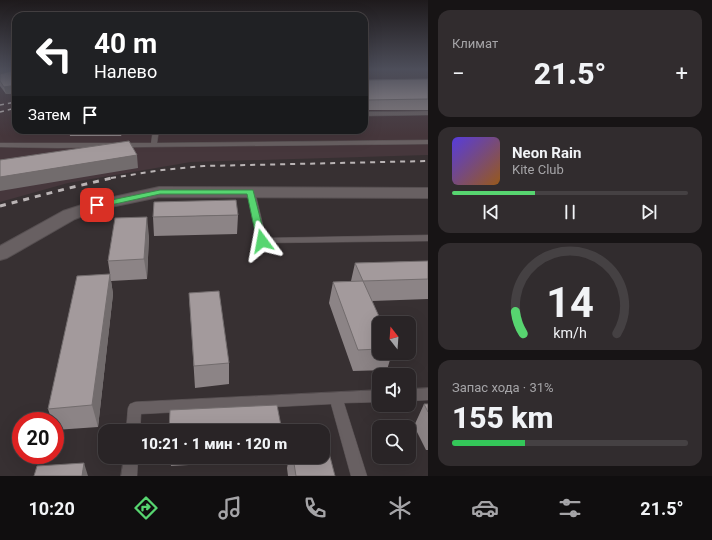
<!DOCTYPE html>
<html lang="ru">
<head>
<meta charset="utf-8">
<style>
  :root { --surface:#292426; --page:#312c2e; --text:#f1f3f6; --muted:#a5a4a7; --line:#454143; --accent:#57d570 }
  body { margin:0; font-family:Roboto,sans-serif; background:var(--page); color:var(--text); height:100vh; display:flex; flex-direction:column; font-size:15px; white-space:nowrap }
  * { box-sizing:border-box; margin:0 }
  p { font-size:13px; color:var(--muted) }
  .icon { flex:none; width:22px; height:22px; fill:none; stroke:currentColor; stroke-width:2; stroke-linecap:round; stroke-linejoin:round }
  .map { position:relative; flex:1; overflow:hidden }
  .panel { display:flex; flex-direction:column; gap:10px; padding:10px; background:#171415; width:284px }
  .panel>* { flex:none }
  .hud { position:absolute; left:12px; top:12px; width:356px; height:122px; border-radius:12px; box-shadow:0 4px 16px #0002,0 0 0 1px var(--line); background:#202124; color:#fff; overflow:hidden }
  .needle { width:26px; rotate:343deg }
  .controls { position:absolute; left:372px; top:316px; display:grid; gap:8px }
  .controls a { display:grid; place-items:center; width:44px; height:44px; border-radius:8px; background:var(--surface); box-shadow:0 4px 16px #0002,0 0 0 1px var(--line); font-size:20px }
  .speed { position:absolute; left:12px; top:412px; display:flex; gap:8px; font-size:20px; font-weight:700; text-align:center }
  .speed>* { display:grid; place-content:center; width:52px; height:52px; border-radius:50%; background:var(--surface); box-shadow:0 4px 16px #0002,0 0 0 1px var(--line); line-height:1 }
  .speed .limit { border:6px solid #d22; background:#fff; color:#111 }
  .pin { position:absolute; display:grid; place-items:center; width:34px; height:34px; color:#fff; margin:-17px; border-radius:8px; box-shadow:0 2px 6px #0006 }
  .me { position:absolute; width:44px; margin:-22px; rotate:347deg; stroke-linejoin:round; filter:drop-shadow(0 0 3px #0008) }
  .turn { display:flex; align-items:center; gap:14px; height:84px; padding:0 16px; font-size:18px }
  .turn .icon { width:52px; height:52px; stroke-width:2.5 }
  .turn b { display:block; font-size:28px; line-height:34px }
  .then { display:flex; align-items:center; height:38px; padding:0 16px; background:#0003; gap:8px; font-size:15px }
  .big { font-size:30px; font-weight:800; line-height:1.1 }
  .panel .tile { flex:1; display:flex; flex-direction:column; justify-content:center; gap:6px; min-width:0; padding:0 14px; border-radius:12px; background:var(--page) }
  .panel .dial { align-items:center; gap:0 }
  .dial svg { height:104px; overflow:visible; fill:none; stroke:var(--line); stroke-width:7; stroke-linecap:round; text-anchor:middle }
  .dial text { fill:var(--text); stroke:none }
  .song { display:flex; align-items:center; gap:12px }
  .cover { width:48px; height:48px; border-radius:6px; background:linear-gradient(135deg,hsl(250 70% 55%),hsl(30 70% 35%)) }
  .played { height:4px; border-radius:2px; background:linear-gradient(90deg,var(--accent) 35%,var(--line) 35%) }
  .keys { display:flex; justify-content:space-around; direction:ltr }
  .heat { display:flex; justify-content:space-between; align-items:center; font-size:22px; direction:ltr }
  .charge { height:6px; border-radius:3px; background:linear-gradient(90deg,#34c759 31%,var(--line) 0) }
  .trip { position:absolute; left:98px; top:424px; width:232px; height:40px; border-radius:12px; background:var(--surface); box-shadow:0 4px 16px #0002,0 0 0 1px var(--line); font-weight:800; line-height:40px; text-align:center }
  .tab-bar { display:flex; height:64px; justify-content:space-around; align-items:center; background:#100e0f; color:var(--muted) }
  .tab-bar .icon { width:28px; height:28px }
  .tab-bar .on { color:var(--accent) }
  .tab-bar b { font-size:18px; color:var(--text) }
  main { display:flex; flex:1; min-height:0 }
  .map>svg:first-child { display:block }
</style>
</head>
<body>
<main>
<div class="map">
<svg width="428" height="476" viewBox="0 0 428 476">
  <rect width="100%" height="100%" fill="#373032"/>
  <path fill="#46373c" d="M0 69H16V130H364V69H428V155L191 162 68 183 0 202Z"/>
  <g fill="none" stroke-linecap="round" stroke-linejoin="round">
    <g stroke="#564f51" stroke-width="1">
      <path id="lane" d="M428 111V115L364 116V112Z
        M153 130H159L157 143 428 140V144L57 148 0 147V143H151Z
        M248 190H251L255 192 266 238 428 235V241L259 243 247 192Z
        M428 388V400L409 401V389Z
        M379 390V402L344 403 367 476H351L331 404 141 414 140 431H126L128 408 130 404 135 402Z
        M124 457H138L137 476H121Z"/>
    </g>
    <g stroke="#564f51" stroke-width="2">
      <path id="street" d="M159 187 428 188V198L159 197 101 209 75 219 7 258 0 260V246L63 211 91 202Z"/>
    </g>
    <use href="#lane" fill="#686062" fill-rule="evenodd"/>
    <use href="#street" fill="#686062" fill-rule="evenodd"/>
    <path stroke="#bab4b5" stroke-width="1.5" stroke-dasharray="4 4" stroke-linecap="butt" d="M0 105 16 102
      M0 112 16 108"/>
    <path stroke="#bab4b5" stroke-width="2" stroke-dasharray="5 5" stroke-linecap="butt" d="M111 178 162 170 204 166 428 161"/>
    <path stroke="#bab4b5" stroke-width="3" stroke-dasharray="6 6" stroke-linecap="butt" d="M0 206 69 188 116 177"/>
  </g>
  <path fill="#8c8486" d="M0 70H16V93L6 94 0 86Z
    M428 79V110H364V80Z
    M69 130H123L121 136H70Z
    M238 215 237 234 154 236 153 217Z
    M149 236 147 279 111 281 108 261Z
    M428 261V299L372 301 379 323V353H392L387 370 353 371 329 303 333 282 351 281 355 263Z
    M110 274 113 294 98 427 55 430V421H52L48 409Z
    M189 293 229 363V384L195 388Z
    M424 404H428V450H426L414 426Z
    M170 457H281L280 460 171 466Z
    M289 457H323L335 476H288L287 468Z"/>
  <path fill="#726c6d" d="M0 70H16L0 76Z
    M16 85V93L6 94 4 87Z
    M121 130H123L121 136Z
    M137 155 138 168 0 191V177Z
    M147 217 149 236 147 279 144 259Z
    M110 274 113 294 98 427 92 405Z
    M84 463 88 476H82Z"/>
  <path fill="#a39a9c" stroke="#726c6d" d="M15 70H16V85L4 87 0 81V74Z
    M428 79V99L366 100 364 101V80Z
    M129 141 137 155 0 177V160Z
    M236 200 238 215 153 217 154 202Z
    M147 217 144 259 108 261 115 218Z
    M428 261V279L363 281 355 263Z
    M110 274 92 405 48 409 77 276Z
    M363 281 382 323H379V349L358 350 333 282Z
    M219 291 229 363 194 366 189 293Z
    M424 404H428V412Z
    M277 405 282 431H169L170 410Z
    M323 445H327L335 476H296L293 457H323Z
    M84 463 82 476H34L37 466Z"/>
  <linearGradient id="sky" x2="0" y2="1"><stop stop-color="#1e1a1c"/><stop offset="0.51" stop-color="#4d4e5a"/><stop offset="1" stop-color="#4d4e5a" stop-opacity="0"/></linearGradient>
  <rect width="428" height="136" fill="url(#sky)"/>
  <path fill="#57d570" stroke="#398a49" d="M160 190H253L266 241 262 244 257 241 247 194H160L97 208 92 205 97 203Z"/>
</svg>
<div class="controls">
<a><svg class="needle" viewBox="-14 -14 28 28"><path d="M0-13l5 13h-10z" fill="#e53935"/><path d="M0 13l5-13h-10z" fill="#a5a4a7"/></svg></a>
<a><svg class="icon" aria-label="sound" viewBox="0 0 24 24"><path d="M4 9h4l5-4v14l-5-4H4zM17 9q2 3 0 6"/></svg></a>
<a><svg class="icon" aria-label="search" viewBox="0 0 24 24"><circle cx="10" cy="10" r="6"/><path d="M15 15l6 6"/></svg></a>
</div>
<div class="speed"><div class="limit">20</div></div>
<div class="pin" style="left:97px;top:205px;background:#d93025"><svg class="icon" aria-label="arrive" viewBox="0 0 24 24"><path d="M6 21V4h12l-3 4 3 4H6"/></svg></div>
<svg class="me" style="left:262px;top:241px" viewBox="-20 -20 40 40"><path d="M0-17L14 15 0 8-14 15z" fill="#57d570" stroke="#fff" stroke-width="4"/></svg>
<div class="trip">10:21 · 1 мин · 120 m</div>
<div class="hud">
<div class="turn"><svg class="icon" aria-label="left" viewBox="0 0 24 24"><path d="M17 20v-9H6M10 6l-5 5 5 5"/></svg><div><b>40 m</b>Налево</div></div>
<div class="then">Затем<svg class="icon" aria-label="arrive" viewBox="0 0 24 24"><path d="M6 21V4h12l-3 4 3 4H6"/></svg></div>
</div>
</div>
<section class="panel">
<div class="tile"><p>Климат</p>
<div class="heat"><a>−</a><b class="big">21.5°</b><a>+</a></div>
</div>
<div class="tile">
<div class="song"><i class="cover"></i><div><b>Neon Rain</b><p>Kite Club</p></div></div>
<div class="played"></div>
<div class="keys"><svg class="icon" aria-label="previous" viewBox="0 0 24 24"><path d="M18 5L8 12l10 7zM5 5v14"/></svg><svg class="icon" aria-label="pause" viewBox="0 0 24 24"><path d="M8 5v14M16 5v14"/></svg><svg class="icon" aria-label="next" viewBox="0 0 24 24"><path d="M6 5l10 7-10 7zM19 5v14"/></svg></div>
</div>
<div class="tile dial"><svg viewBox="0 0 100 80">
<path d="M14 69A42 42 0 1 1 86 69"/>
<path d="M14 69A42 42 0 0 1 8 52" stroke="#57d570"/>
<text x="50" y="56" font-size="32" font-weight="700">14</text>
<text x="50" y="72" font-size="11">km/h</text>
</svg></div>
<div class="tile"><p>Запас хода · 31%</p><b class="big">155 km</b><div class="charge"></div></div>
</section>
</main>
<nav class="tab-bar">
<b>10:20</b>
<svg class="icon on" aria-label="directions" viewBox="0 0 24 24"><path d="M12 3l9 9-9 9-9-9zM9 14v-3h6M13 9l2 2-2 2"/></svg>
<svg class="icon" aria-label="music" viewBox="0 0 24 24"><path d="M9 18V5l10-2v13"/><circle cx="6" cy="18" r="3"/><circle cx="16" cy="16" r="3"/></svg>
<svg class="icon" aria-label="phone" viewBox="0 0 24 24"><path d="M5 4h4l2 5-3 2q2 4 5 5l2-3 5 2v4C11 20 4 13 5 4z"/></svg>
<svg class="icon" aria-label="climate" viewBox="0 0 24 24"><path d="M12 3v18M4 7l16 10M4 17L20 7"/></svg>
<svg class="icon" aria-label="car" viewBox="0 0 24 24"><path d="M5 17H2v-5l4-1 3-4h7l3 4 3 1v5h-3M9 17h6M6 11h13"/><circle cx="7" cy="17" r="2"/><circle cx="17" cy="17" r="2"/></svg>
<svg class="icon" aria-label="filters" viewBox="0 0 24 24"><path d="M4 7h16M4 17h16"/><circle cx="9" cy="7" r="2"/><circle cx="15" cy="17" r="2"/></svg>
<b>21.5°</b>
</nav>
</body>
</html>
